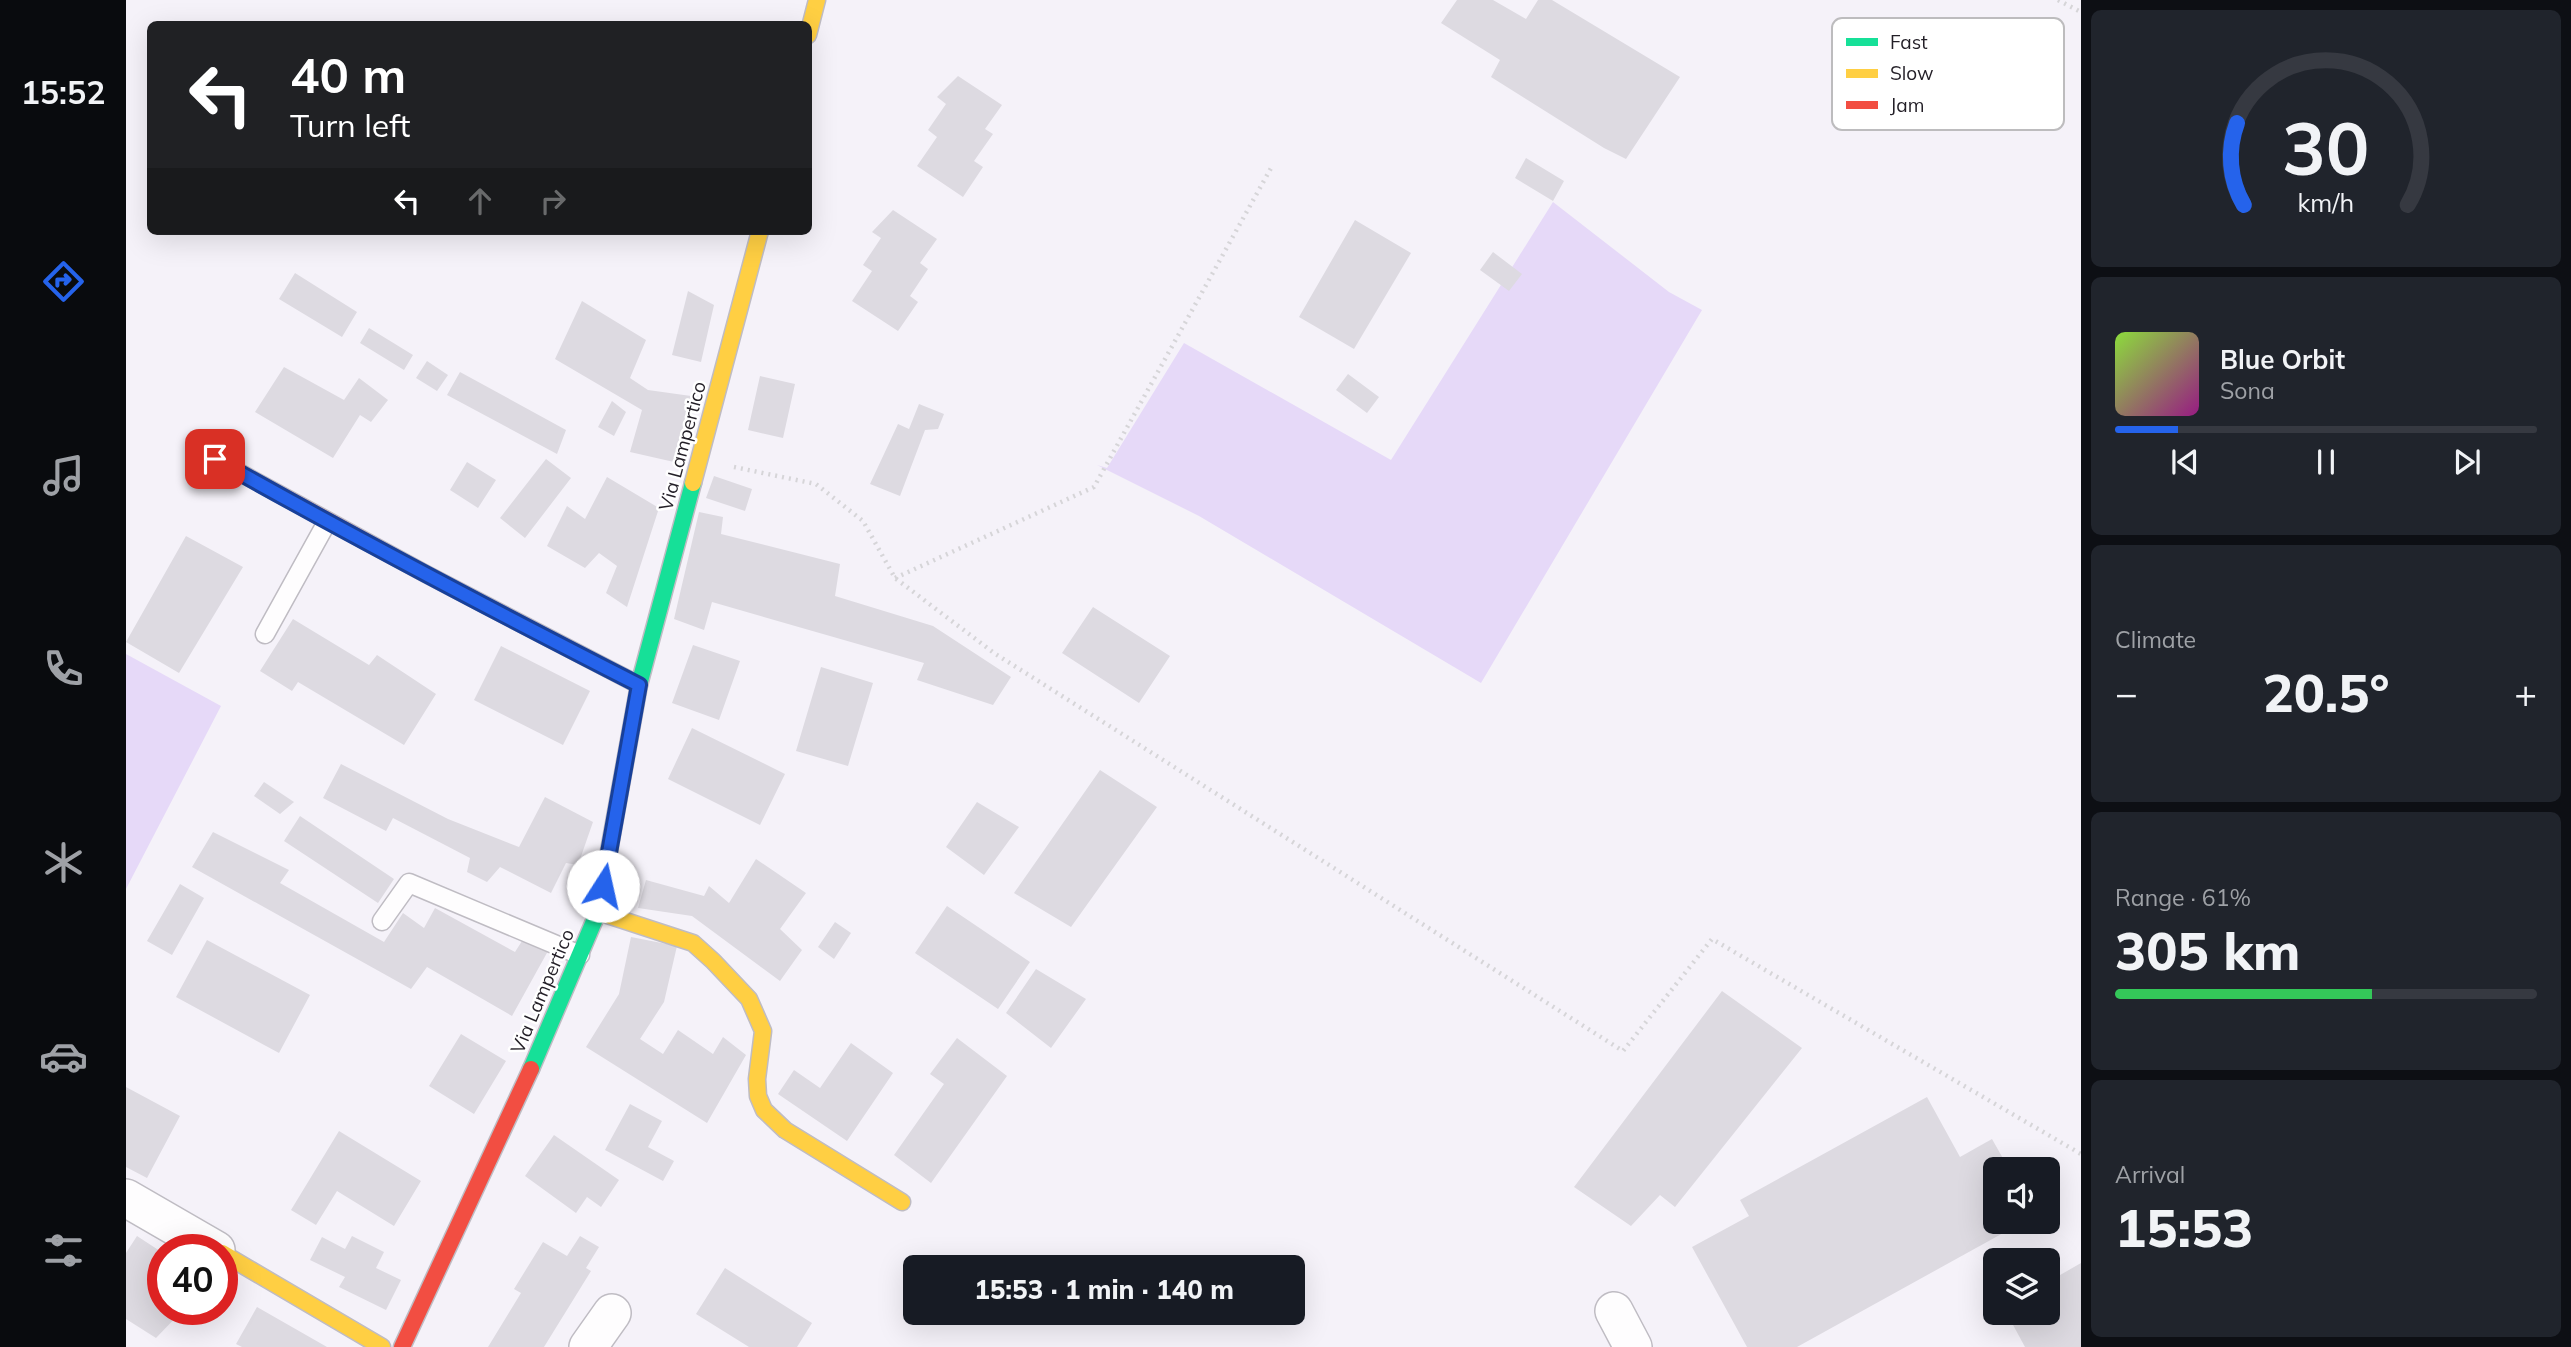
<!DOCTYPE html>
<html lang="en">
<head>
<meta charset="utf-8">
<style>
  :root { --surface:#171b24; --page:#20242c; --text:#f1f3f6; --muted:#9ea1a6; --line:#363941; --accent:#2563eb }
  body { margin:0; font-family:Mulish,sans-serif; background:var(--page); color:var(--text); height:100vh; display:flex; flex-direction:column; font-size:26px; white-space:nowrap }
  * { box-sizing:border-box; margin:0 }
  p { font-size:23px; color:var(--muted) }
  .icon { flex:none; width:38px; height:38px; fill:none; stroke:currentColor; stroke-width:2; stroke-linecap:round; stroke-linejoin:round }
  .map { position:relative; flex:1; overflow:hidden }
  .side { display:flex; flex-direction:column; gap:10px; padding:10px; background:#0d0f14; width:490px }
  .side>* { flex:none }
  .banner { position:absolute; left:21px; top:21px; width:665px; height:214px; border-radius:10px; box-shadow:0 7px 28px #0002; background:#202124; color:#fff; overflow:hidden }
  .buttons { position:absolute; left:1857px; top:1157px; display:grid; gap:14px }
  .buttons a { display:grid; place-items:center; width:77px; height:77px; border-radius:10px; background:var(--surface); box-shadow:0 7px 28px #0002; font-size:35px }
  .speed { position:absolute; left:21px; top:1234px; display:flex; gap:14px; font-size:35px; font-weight:700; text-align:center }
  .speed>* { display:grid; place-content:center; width:91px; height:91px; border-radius:50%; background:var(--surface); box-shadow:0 7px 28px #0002; line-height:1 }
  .speed .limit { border:10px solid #d22; background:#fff; color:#111 }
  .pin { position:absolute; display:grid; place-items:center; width:60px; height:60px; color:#fff; margin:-30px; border-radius:14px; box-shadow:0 4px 10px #0006 }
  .me { position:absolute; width:77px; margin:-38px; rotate:10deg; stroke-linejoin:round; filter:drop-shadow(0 0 5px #0008) }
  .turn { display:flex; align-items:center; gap:24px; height:147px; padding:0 28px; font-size:32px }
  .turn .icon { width:91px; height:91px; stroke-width:2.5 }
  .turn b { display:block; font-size:49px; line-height:60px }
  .lanes { display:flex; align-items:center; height:66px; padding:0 28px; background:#0003; justify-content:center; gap:35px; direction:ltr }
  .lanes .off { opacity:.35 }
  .big { font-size:52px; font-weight:800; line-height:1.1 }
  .side .card { flex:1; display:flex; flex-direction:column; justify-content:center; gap:10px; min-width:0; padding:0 24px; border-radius:10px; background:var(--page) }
  .side .dial { align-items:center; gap:0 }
  .dial svg { height:182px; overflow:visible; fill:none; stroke:var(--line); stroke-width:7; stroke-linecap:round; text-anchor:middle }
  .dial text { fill:var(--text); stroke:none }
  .song { display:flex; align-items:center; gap:21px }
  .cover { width:84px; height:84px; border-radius:10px; background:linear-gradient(135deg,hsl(90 70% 55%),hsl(310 70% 35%)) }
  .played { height:7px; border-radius:4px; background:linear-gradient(90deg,var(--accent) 15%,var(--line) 15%) }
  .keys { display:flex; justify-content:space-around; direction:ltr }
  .heat { display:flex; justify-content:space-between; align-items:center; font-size:38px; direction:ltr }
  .charge { height:10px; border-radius:5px; background:linear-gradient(90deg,#34c759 61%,var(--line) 0) }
  .trip { position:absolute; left:777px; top:1255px; width:402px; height:70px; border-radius:10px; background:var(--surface); box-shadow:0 7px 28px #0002; font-weight:800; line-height:70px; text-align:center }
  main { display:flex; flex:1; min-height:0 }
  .tab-bar { display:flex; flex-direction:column; width:126px; justify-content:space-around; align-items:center; background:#090b0e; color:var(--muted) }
  .tab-bar .icon { width:49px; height:49px }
  .tab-bar .active { color:var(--accent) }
  .tab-bar b { font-size:32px; color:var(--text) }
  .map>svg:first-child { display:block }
</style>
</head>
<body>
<main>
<nav class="tab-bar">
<b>15:52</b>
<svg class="icon active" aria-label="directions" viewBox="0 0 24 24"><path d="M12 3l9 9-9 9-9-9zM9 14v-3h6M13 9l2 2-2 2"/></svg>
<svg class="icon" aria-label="music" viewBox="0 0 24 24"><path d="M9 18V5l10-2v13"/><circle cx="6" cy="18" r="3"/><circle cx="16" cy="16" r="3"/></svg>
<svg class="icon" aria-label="phone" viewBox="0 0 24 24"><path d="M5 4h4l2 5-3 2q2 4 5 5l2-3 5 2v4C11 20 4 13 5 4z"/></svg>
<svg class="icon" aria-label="climate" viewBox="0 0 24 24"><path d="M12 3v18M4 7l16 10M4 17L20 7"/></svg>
<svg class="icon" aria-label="car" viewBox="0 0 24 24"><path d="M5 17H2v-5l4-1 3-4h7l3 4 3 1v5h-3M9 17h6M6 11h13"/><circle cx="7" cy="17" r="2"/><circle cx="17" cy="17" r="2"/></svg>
<svg class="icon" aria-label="filters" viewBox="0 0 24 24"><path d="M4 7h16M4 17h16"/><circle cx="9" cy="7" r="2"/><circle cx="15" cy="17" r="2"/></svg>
</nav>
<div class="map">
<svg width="1955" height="1347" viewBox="0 0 1955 1347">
  <rect width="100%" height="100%" fill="#f5f2f9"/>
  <path fill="#e6d9f8" d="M1427 202 1543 292 1576 310 1355 683 1073 516 971 465 981 468 1058 343 1265 460Z
    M0 654 95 706 0 889Z"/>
  <path fill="#dddae1" d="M1331 0H1367L1400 19 1412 0H1426L1554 77 1500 159 1478 148 1365 77 1374 60 1315 23Z
    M832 76 876 105 859 129 867 134 848 161 857 167 837 197 791 166 811 137 802 130 820 104 811 97Z
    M1400 158 1438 181 1427 201 1389 178Z
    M767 210 811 239 794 263 802 269 784 296 792 302 772 331 726 301 746 271 737 265 755 238 746 232Z
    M1229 220 1285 253 1228 349 1173 317Z
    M1367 252 1396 274 1383 291 1354 270Z
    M169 273 231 312 216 337 153 299Z
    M562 291 588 305 575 362 546 355Z
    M456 301 520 340 504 378 522 390 565 396 548 462 504 452 516 410 429 359Z
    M243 328 287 355 278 370 234 343Z
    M301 361 322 375 311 391 290 378Z
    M158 367 218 400 233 378 262 400 245 422 234 415 207 458 129 412Z
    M334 372 440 430 431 454 321 395Z
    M1222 374 1253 397 1241 413 1210 390Z
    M634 376 669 384 657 438 622 430Z
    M486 401 500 412 488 436 472 427Z
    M793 404 818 414 812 429 799 430 774 496 744 484 772 424 783 429Z
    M420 459 445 478 399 538 374 518Z
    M341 462 370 480 352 508 324 490Z
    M588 476 626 489 619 511 580 498Z
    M481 477 533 508 501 607 480 593 491 566 473 553 459 568 421 546 441 506 459 519Z
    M573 512 597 517 595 534 714 564 709 596 807 626 885 677 867 705 791 680 798 663 586 602 578 630 548 619Z
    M60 536 117 567 53 673 0 642Z
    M967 607 1044 656 1013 703 936 653Z
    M167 619 243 665 251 655 310 694 278 745 172 682 166 691 134 671Z
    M567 645 614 661 593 720 546 703Z
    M375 646 464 691 437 745 348 700Z
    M695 667 747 683 722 766 670 751Z
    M566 728 659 774 634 825 542 779Z
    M215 764 322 819 393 847 419 797 467 822 452 865 440 863 425 893 374 867 361 882 341 872 344 858 267 818 260 831 197 798Z
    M974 770 1031 807 945 927 888 893Z
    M138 782 168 802 154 814 128 796Z
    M851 802 893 827 858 875 820 847Z
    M174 816 268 879 252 903 158 841Z
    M87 832 163 870 154 883 258 942 277 913 298 928 309 908 389 952 396 941 422 951 386 1016 301 967 285 989 66 867Z
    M630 859 680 893 654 929 676 950 654 981 566 916 512 908 520 880 578 896 583 886 603 903Z
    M54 884 78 898 46 955 21 941Z
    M821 906 904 962 872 1009 789 953Z
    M709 922 725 933 708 959 692 947Z
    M505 937 551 946 538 1002 514 1039 537 1054 552 1030 587 1054 597 1037 620 1055 581 1123 460 1047 493 994Z
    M81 940 184 995 153 1053 50 997Z
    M910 969 960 999 925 1048 880 1013Z
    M1596 991 1676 1048 1549 1207 1534 1195 1505 1226 1448 1187Z
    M335 1034 380 1061 348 1114 303 1086Z
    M831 1038 881 1076 805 1183 768 1155 818 1084 804 1074Z
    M725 1043 767 1073 721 1141 652 1094 668 1070 694 1088Z
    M0 1087 54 1116 21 1178 0 1167Z
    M1801 1097 1834 1157 1866 1139 1883 1169H1869V1200L1863 1203 1869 1214V1222H1873L1879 1232 1671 1347H1621L1566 1247 1623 1216 1614 1200Z
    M504 1104 536 1121 522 1147 548 1161 537 1181 479 1150Z
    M213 1131 295 1181 268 1226 211 1191 190 1225 165 1210Z
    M428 1135 493 1180 475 1207 461 1197 450 1213 399 1176Z
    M11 1236 37 1253V1309H65L62 1314 55 1312 30 1338 0 1319V1253Z
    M226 1236 258 1252 250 1268 275 1280 260 1310 213 1287 219 1277 184 1260 196 1237 219 1249Z
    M454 1236 473 1247 460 1268 465 1271 418 1347H362L395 1293 388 1289 417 1242 441 1256Z
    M1955 1263V1347H1899L1880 1312H1922V1282Z
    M599 1268 686 1323 671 1347H623L570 1314Z
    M131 1307 201 1347H116L110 1344Z"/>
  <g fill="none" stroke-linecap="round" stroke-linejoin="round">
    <g stroke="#bfbcc3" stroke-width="21">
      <path id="lane" d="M139 634 201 522
        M256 921 283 883 454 955"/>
    </g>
    <g stroke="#bfbcc3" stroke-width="40">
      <path id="street" d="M0 1198 90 1250
        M1488 1311 1507 1347
        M462 1347 486 1313"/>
    </g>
    <g stroke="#bfbcc3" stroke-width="19">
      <path id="fast" d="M405 1069 472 912 513 685 567 483"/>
    </g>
    <g stroke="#bfbcc3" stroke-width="19">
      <path id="slow" d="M682 35 691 0
        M567 483 634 231
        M472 912 567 943 587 961 623 999 637 1031 631 1079 632 1096 638 1110 659 1130 776 1202
        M96 1253 256 1347"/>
    </g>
    <g stroke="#bfbcc3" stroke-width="19">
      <path id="jam" d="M89 459 300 574 513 685
        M276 1347 405 1069"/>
    </g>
    <path stroke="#d6d5d8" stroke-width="4.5" stroke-dasharray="2 5" stroke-linecap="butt" d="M1932 0 1955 12
      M608 467 690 484 737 521 769 578 868 653 1497 1051 1586 939 1955 1154
      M769 578 968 487 1145 168"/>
    <use href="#lane" stroke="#fefdfe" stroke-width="18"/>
    <use href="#street" stroke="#fefdfe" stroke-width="37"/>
    <use href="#fast" stroke="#16e098" stroke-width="16"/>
    <use href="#slow" stroke="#ffcf43" stroke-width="16"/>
    <use href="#jam" stroke="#f24e42" stroke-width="16"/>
  </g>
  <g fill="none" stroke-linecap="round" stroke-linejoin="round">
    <g stroke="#184099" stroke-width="18">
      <path id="route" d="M89 459C229 538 370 612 513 685L477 886"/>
    </g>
    <use href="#route" stroke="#2563eb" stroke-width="12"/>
  </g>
  <g text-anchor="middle" stroke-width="5" stroke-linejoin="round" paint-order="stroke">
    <g font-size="19" fill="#231f27" stroke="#fff">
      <text transform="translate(556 446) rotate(-75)" y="7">Via Lampertico</text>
      <text transform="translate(416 991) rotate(-67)" y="7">Via Lampertico</text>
    </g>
  </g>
  <rect x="1706" y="18" width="232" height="112" rx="10" fill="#fff" stroke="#bdbcbe" stroke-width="2"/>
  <rect x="1720" y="38" width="32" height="8" fill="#16e098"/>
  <rect x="1720" y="69" width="32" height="9" fill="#ffcf43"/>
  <rect x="1720" y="101" width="32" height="8" fill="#f24e42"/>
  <g font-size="19" fill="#231f27">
    <text x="1764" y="49">Fast</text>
    <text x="1764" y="80">Slow</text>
    <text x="1764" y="112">Jam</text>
  </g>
</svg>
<div class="buttons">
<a><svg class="icon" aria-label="sound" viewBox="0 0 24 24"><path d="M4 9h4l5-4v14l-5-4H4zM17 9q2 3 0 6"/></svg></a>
<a><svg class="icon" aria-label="layers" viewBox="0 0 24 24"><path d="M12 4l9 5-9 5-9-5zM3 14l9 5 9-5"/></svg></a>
</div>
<div class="speed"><div class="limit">40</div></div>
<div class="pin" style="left:89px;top:459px;background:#d93025"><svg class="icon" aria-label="arrive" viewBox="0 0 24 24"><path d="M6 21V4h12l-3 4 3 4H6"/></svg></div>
<svg class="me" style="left:477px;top:886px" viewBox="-20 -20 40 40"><circle r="19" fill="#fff"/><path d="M0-13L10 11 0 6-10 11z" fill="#2563eb"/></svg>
<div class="trip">15:53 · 1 min · 140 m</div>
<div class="banner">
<div class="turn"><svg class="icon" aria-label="left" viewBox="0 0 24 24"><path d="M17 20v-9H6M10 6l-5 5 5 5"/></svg><div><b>40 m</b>Turn left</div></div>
<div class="lanes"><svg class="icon" aria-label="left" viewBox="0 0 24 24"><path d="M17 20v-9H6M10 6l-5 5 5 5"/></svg><svg class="icon off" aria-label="ahead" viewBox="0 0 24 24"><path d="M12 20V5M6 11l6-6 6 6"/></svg><svg class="icon off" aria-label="right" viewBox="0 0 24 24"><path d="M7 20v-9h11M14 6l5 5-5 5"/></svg></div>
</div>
</div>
<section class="side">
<div class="card dial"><svg viewBox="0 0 100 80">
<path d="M14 69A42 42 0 1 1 86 69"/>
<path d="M14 69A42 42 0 0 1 11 33" stroke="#2563eb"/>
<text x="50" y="56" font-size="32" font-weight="700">30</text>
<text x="50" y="72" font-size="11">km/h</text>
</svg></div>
<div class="card">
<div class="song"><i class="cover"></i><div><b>Blue Orbit</b><p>Sona</p></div></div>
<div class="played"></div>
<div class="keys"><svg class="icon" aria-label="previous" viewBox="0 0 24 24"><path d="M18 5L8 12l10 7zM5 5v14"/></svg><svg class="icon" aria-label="pause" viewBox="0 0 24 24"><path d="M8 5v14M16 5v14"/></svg><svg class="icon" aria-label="next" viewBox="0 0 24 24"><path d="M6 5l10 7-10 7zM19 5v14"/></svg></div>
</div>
<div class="card"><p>Climate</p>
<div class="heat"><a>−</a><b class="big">20.5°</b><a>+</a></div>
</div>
<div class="card"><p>Range · 61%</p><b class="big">305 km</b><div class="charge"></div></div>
<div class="card"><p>Arrival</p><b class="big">15:53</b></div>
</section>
</main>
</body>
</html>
